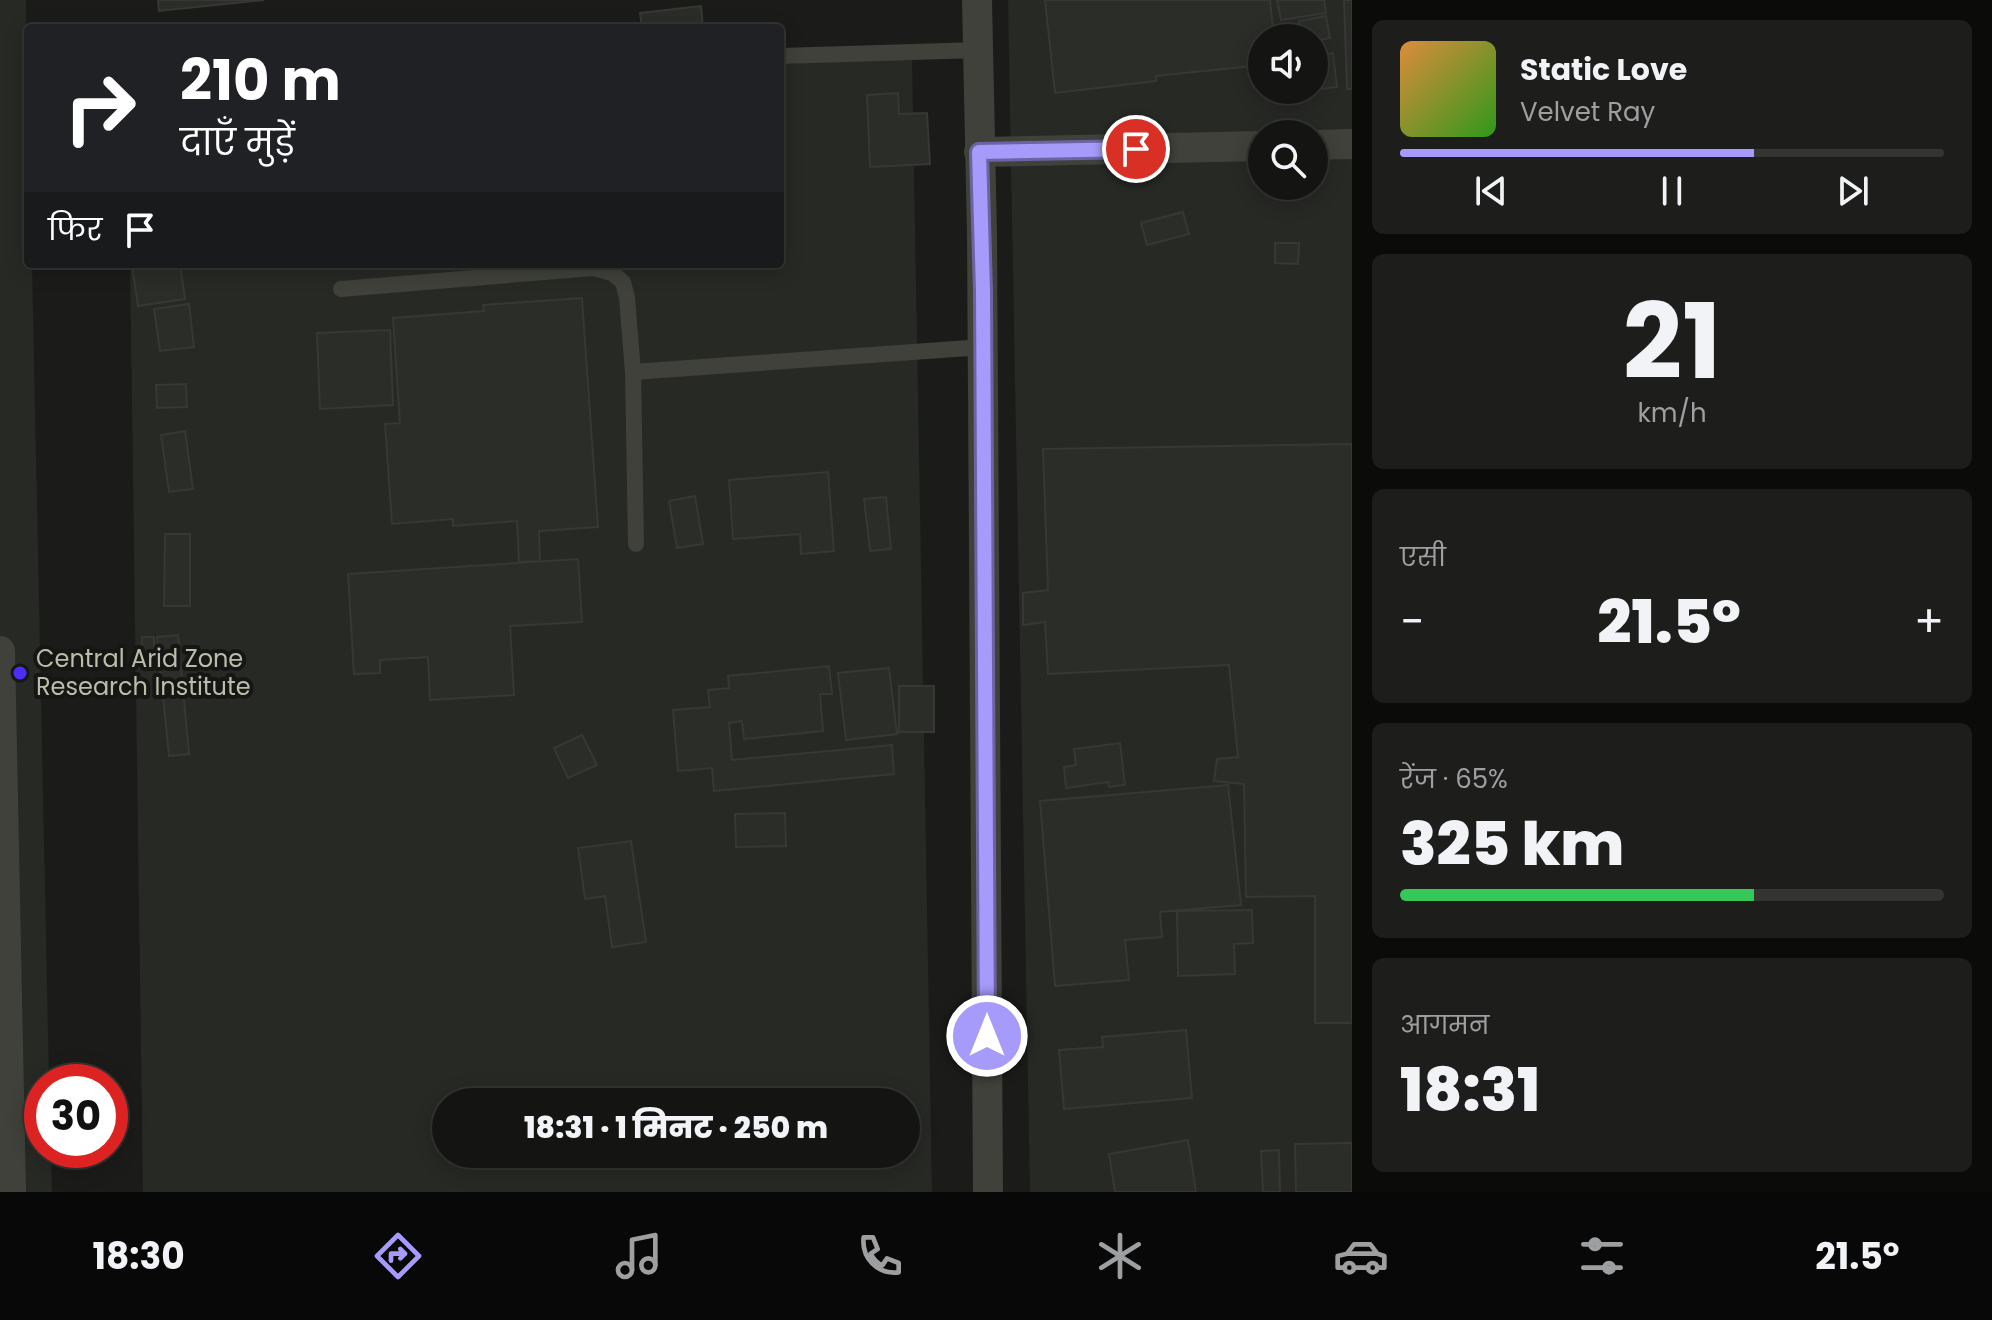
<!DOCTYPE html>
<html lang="hi">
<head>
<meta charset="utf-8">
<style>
  :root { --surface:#141513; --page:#1d1e1c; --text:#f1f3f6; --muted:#9d9fa0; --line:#333433; --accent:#a69afa }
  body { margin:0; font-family:Poppins,"Noto Sans Devanagari",sans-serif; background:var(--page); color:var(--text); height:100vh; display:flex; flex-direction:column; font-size:30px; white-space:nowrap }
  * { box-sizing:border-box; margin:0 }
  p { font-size:26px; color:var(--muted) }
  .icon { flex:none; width:44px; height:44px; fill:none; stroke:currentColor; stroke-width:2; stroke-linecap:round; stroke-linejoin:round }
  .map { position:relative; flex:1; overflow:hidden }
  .details { display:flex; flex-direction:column; gap:20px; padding:20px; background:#0b0c0a; width:640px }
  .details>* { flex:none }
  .banner { position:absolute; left:24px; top:24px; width:760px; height:244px; border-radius:8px; box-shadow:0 4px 20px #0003,0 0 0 2px var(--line); background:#202124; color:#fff; overflow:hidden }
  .tools { position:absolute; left:1248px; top:24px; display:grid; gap:16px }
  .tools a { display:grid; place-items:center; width:80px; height:80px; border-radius:50%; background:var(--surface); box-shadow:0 4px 20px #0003,0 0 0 2px var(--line); font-size:40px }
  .speed { position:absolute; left:24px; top:1064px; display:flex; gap:16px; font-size:40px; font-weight:700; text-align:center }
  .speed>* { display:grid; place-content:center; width:104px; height:104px; border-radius:50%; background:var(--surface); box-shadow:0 4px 20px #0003,0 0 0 2px var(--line); line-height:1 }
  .speed .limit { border:12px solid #d22; background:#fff; color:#111 }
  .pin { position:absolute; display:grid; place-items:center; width:68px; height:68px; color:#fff; margin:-34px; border:4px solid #fff; border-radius:50%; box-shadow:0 2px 8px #0007 }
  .me { position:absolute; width:88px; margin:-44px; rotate:0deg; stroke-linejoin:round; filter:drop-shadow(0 0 6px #0008) }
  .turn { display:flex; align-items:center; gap:28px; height:168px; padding:0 24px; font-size:36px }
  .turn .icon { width:104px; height:104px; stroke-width:2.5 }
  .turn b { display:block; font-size:56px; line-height:68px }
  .then { display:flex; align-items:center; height:76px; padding:0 24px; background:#0003; gap:16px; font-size:30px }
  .big { font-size:60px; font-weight:800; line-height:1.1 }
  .details .tile { flex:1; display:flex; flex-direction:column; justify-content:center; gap:12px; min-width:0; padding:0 28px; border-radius:12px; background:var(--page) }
  .details .dial { align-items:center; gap:0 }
  .dial b { font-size:104px; line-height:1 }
  .song { display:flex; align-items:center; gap:24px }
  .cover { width:96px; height:96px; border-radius:12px; background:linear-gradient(135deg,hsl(30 70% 55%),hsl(110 70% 35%)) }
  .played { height:8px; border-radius:4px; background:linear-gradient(90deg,var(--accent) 65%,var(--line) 65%) }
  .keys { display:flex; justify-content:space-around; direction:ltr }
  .heat { display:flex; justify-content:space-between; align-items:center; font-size:44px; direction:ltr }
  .charge { height:12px; border-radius:6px; background:linear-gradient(90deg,#34c759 65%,var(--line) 0) }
  .trip { position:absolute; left:432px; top:1088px; width:488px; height:80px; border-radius:40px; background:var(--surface); box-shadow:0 4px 20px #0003,0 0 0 2px var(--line); font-weight:800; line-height:80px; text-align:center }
  .menu { display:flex; height:128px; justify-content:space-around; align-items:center; background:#080808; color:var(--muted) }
  .menu .icon { width:56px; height:56px }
  .menu .current { color:var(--accent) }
  .menu b { font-size:36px; color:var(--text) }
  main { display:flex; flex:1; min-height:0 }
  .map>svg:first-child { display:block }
</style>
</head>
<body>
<main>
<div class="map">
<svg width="1352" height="1192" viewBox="0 0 1352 1192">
  <rect width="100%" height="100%" fill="#1b1c19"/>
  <path fill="#272925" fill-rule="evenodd" d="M0 0H26L28 264H32L49 1082H42V1150H51L52 1192H0Z
    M1008 0H1352V1192H1030ZM1262 38H1314V90H1262ZM1262 134H1314V186H1262Z
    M912 58 932 1192H143L130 264H780V64ZM446 1102H906V1154H446Z"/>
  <path fill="#2b2d29" stroke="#363833" stroke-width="2" d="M158 0H264L159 11Z
    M1045 0H1270L1274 38H1262V65L1156 76V81L1055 93Z
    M1277 0H1324L1326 13 1281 20Z
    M1344 0H1352V89H1347Z
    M701 6 703 28H642L640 13Z
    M1326 16 1330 38 1314 41V38H1302L1299 21Z
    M1333 53 1337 87 1314 90V56Z
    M898 93 899 114 927 113 930 164 870 167 867 95Z
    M1183 212 1189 234 1147 245 1141 223Z
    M1275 243H1299L1298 264 1275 263Z
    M180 264 185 299 138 306 132 265Z
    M582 298 598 527 539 531 540 561 519 562 517 521 453 526V519L392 524 385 424 400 423 393 318 484 311 483 305Z
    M189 304 194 347 160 351 154 309Z
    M390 330 393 405 320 409 317 333Z
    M186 384 187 407 157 408 156 385Z
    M185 431 193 489 169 492 161 435Z
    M1352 444V1023H1315V896L1246 897 1244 784 1214 781 1217 759 1238 757 1229 665 1048 674 1045 622 1023 625V593L1048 590 1043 449Z
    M828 472 834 551 801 554 800 534 733 539 729 480Z
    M695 496 703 544 677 548 669 501Z
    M886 497 891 549 870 551 864 499Z
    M165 534H190V606H164Z
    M578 559 582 622 510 626 514 695 430 700 428 657 380 660V673L354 674 348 574Z
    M178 635 189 754 169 756 157 637Z
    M142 637H154V667H141Z
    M829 666 832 694H820L823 731 744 739 742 721 729 723 732 760 892 745 894 774 714 791 712 768 678 771 673 710 710 707 708 690 729 688 728 676Z
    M889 668 897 734 846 740 838 673Z
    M899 686H934V732H899Z
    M582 735 597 765 568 778 554 748Z
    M1120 743 1125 785 1109 787 1108 782 1066 788 1064 767 1076 765 1074 749Z
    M1228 785 1241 905 1160 912 1162 937 1125 940 1129 980 1055 986 1040 801Z
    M785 813 786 846 736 847 735 814Z
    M631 841 646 942 612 947 605 896 585 899 578 848Z
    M1252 910 1253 943 1234 944 1235 974 1178 976 1177 911Z
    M1186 1030 1192 1098 1064 1109 1059 1050 1103 1047 1102 1037Z
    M1188 1140 1196 1192H1115L1109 1154Z
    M1352 1143V1192H1296L1295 1144Z
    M1279 1150 1280 1192H1263L1261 1151Z"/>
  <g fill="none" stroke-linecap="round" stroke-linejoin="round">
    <path stroke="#3f413a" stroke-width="16" d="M780 56 978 50
      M341 289 593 268 612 273 623 282 627 298 633 372 636 544
      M633 372 983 347"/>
    <path stroke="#3f413a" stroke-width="30" d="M977 0 982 235 988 1192
      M1314 145 1352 144
      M979 152 1262 146
      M0 651 11 1192"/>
  </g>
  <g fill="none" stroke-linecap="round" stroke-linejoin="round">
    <g stroke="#6c64a2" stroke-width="20">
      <path id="route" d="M987 1036 983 291 979 152 1136 149"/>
    </g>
    <use href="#route" stroke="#a69afa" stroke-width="14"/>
  </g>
  <circle fill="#4b2eff" stroke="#161714" stroke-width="3" cx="20" cy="673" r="8"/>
  <g text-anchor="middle" stroke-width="8" stroke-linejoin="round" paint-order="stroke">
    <g font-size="24" fill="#babdab" stroke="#161714" text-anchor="start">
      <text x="36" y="667">Central Arid Zone<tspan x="36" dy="28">Research Institute</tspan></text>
    </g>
  </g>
</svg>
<div class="tools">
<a><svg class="icon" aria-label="sound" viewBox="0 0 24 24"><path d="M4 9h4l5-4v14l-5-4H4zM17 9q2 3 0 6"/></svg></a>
<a><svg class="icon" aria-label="search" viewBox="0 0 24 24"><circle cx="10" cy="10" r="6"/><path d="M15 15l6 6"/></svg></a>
</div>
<div class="speed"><div class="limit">30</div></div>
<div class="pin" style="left:1136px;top:149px;background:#d93025"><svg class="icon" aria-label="arrive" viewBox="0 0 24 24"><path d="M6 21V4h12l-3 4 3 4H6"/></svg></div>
<svg class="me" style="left:987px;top:1036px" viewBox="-20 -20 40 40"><circle r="17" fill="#a69afa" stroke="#fff" stroke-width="3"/><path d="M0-11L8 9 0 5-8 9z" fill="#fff"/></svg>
<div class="trip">18:31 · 1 मिनट · 250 m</div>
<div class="banner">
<div class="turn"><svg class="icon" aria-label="right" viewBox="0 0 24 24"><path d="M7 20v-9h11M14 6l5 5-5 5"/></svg><div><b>210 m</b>दाएँ मुड़ें</div></div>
<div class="then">फिर<svg class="icon" aria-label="arrive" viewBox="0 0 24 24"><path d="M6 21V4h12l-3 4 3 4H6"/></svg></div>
</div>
</div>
<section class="details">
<div class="tile">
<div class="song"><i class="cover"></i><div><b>Static Love</b><p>Velvet Ray</p></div></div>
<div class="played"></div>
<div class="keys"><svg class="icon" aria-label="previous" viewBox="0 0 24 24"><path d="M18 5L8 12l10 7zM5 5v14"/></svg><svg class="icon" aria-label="pause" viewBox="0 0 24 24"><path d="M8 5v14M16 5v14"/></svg><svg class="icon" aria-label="next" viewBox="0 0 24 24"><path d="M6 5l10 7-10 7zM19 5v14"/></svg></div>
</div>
<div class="tile dial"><b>21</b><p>km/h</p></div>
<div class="tile"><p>एसी</p>
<div class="heat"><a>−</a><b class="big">21.5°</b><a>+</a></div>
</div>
<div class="tile"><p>रेंज · 65%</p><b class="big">325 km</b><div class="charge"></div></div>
<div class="tile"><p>आगमन</p><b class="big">18:31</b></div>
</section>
</main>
<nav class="menu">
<b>18:30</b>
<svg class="icon current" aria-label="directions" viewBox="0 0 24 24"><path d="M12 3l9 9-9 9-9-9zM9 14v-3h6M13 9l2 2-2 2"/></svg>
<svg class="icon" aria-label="music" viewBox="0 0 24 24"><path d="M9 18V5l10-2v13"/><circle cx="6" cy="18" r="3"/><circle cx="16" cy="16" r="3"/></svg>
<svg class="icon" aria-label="phone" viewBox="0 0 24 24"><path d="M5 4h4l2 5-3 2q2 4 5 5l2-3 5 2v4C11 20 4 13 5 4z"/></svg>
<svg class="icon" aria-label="climate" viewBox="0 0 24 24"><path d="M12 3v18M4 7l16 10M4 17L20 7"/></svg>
<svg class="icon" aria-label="car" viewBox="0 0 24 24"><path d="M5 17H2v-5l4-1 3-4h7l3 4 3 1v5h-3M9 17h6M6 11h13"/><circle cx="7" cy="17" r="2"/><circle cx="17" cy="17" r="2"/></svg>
<svg class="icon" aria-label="filters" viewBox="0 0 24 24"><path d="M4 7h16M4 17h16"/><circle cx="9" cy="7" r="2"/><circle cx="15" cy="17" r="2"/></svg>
<b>21.5°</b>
</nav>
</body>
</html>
